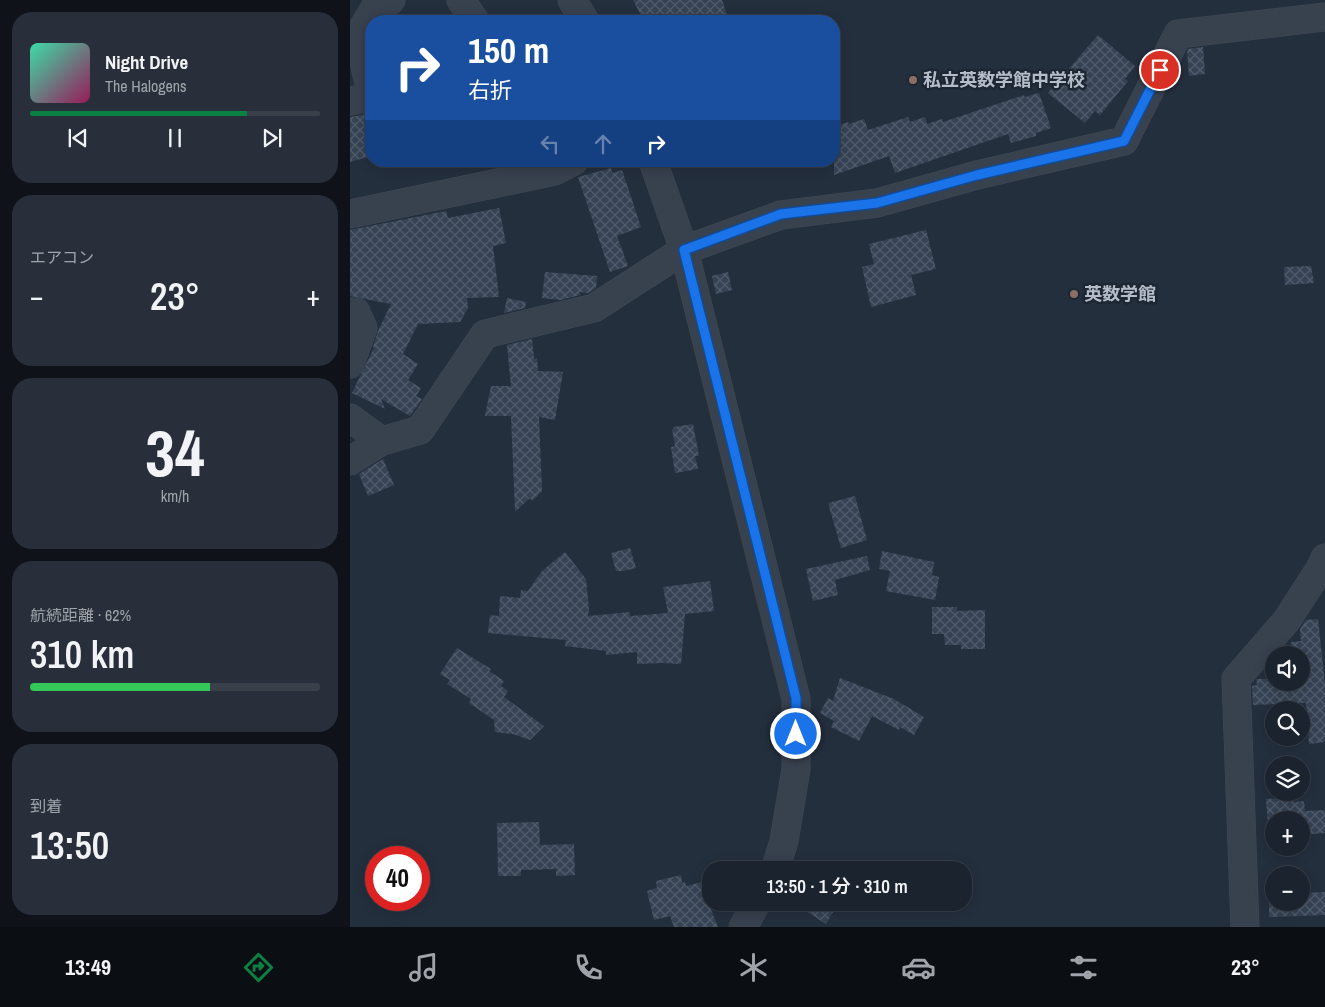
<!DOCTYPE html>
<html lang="ja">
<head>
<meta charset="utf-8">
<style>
  :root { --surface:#1b232e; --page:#282f3a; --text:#f1f3f6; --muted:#a0a4aa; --line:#39404a; --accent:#0b8043 }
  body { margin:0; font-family:"Archivo Narrow","Noto Sans JP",sans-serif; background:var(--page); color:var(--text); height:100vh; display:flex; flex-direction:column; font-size:19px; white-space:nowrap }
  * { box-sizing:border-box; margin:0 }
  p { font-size:16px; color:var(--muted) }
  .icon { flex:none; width:28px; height:28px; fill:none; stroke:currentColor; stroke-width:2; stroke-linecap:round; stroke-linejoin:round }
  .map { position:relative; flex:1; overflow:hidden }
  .drawer { display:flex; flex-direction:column; gap:12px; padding:12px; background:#0f1319; width:350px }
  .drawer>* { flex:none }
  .hud { position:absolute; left:15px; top:15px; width:475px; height:152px; border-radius:20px; box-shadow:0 2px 12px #0003,0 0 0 1px var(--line); background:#1a4fa0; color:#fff; overflow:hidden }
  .controls { position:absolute; left:915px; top:646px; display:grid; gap:10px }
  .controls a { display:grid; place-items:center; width:45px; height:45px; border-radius:50%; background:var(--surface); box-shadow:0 2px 12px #0003,0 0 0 1px var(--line); font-size:25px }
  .speed { position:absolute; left:15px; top:846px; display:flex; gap:10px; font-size:25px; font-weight:700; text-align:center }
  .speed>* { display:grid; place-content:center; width:65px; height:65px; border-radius:50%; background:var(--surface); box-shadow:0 2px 12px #0003,0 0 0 1px var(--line); line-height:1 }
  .speed .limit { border:8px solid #d22; background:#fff; color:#111 }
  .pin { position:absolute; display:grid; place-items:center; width:42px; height:42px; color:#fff; margin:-21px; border:2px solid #fff; border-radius:50%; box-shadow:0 1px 5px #0007 }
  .me { position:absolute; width:55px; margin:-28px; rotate:0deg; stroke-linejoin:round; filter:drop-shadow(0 0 4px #0008) }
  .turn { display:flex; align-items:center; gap:18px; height:105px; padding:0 20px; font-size:22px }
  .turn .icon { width:65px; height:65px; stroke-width:2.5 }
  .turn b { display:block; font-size:35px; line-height:42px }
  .lanes { display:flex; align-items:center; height:48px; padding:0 20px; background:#0003; justify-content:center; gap:25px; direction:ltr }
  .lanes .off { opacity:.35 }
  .big { font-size:38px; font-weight:600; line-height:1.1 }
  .drawer .card { flex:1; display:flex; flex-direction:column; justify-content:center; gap:8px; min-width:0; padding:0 18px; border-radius:20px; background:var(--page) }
  .drawer .dial { align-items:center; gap:0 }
  .dial b { font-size:65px; line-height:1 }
  .song { display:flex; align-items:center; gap:15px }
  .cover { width:60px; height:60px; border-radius:8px; background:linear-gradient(135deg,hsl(160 70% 55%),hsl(330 70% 35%)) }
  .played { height:5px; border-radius:2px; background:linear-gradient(90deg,var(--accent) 75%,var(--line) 75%) }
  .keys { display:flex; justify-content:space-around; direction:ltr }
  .heat { display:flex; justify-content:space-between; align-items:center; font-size:28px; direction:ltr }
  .charge { height:8px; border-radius:4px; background:linear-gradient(90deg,#34c759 62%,var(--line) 0) }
  .trip { position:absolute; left:352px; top:861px; width:270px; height:50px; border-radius:20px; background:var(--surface); box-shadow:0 2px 12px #0003,0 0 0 1px var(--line); font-weight:600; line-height:50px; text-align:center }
  .menu { display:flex; height:80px; justify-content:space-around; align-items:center; background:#0b0e12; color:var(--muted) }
  .menu .icon { width:35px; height:35px }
  .menu .current { color:var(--accent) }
  .menu b { font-size:22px; color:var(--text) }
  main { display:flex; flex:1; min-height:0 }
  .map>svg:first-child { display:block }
</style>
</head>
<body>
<main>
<section class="drawer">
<div class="card">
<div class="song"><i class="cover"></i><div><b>Night Drive</b><p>The Halogens</p></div></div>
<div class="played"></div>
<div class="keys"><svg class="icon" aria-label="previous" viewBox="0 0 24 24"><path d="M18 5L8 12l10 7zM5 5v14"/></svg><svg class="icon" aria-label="pause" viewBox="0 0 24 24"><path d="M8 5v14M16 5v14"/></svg><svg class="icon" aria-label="next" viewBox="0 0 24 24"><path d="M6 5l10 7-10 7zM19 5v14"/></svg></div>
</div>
<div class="card"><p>エアコン</p>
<div class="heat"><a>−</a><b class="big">23°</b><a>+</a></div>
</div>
<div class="card dial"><b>34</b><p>km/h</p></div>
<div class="card"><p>航続距離 · 62%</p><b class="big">310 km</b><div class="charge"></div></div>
<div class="card"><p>到着</p><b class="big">13:50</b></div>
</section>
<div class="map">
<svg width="975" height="927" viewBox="0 0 975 927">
  <defs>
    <pattern id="building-cross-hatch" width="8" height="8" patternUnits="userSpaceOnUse" patternTransform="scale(1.25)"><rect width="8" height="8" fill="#364354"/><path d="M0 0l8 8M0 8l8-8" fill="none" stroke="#515c6b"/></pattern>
  </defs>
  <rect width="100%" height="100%" fill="#242f3e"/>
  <path fill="url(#building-cross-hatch)" d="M283 0H372L379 21H294Z
    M748 35 785 66 775 79 778 81 750 115 745 111 735 123 698 93Z
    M853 47 855 74 839 76 837 51 838 49Z
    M689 93 701 128 686 133V136L661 143 658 134 545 173 539 156 484 175V127L498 122 499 124 514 119 518 130 558 117 560 122 575 117 577 124 592 119 593 122 674 95 675 97Z
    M21 113V156L0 162V117Z
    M261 168 262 173 272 170 291 227 267 236 278 266 260 272 228 177Z
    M149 208 156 243 143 246 149 297 117 298 118 308 110 322 68 324 53 354 68 364 58 380 71 388 66 396 72 399 60 416 31 399 35 409 2 393 24 348 23 347 28 331 41 304 0 296V230L96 211 98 218Z
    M576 230 586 269 561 275 566 295 521 307 512 267 524 264 519 244Z
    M961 266 964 283 935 285 934 267Z
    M195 272 247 276 246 288 238 293 230 292V295L211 300 192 298Z
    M378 272 382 290 366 294 362 276Z
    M157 298 176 302 175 308 154 313Z
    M182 339 184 359 187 358 188 371 213 372 205 420 189 417 192 491 182 501 180 498 165 512 161 416H135L141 386H161L157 345Z
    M343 424 349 456H345L348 469 325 473 321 447 325 446 322 429H324L323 427Z
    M33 459 44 485 18 496 9 474Z
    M505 496 517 540 491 548 478 503Z
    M280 548 286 568 274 571H266L261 553Z
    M532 551 584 562 582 575 589 577 585 600 536 591 540 571 529 569Z
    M215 552 236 579 239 609 238 616 280 612V616L318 613 313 587 360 581 364 611 335 614 331 664 312 663 287 664V652L256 655V651L215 646 216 640 138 633 140 615 149 616 150 596 170 598 171 590 178 591 192 571Z
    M517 556 520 570 485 580 488 595 463 601 456 569Z
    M582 607H607V611L635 610V649H611V645H595L594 634H582Z
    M968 619 975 684V742L959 744 956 703 903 705 902 686 907 685 906 679H922V662L924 659V682H951V655H927L934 647 941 646V642L951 641 950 629 956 620Z
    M107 648 141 669 139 671 154 681 151 686 158 691 154 697 194 726 180 740 163 734 145 732 144 720 119 703 121 699 97 684 100 680 90 674Z
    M490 678 544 699 574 717 564 735 550 727 549 730 522 716 509 741 481 727 484 721 470 713 478 698 483 701Z
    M943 798 944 802 954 801 955 811 975 810V833L951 835V820H924V825H918L916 799Z
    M189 822 190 845 224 844 225 875 206 876V869L171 870V876H148L147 823Z
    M331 875 332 883 335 882 336 886 352 882 356 902H358L368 927H324L320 916 304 920 297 891 307 888 306 881Z
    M975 892V915L919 917V894H924V902H951V893Z
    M442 902H489L476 924Z"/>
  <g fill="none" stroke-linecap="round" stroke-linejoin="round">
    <g stroke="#414a57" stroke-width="29">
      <path id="minor" d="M111 0 125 21
        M222 0 235 21
        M21 92 8 36 26 6 41 0
        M0 101 21 97
        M303 161 334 250 446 699V769L434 841 425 870
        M0 214 205 171 224 161
        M0 312H6L13 328 0 364
        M0 418 32 441 70 430 135 334 244 308 334 250 431 215 527 203 627 175 774 141 828 34 975 17
        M0 461 32 441
        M393 927 407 902
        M895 927 886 679 937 620 971 567 975 558"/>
    </g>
    <use href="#minor" stroke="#38414e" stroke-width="28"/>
  </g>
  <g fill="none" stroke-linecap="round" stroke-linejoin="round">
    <g stroke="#114b97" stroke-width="12">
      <path id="route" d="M446 734V698L334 250 431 214 527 203 627 175 774 141 810 70"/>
    </g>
    <use href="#route" stroke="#1a73e8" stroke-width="9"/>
  </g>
  <g fill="#8d6e63" stroke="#1d2633" stroke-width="2">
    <circle cx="563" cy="80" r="5"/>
    <circle cx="724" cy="294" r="5"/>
  </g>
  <g text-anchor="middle" stroke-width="5" stroke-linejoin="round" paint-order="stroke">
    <g font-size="18" font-weight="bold" fill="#b4bcc9" stroke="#1d2633" text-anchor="start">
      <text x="573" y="86">私立英数学館中学校</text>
      <text x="734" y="300">英数学館</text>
    </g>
  </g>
</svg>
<div class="controls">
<a><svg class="icon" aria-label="sound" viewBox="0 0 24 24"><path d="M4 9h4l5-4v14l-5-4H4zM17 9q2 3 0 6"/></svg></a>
<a><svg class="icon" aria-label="search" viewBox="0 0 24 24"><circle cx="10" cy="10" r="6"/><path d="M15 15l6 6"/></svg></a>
<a><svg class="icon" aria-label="layers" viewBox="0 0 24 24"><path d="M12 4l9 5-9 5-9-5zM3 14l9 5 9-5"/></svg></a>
<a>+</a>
<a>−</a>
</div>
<div class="speed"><div class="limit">40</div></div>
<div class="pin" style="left:810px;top:70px;background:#d93025"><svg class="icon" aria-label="arrive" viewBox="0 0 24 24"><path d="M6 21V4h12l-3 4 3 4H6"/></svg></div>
<svg class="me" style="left:446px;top:734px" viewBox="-20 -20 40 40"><circle r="17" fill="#1a73e8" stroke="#fff" stroke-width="3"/><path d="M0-11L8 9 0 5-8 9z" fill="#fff"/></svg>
<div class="trip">13:50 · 1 分 · 310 m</div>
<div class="hud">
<div class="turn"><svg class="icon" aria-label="right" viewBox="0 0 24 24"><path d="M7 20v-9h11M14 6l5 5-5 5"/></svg><div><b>150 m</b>右折</div></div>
<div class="lanes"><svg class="icon off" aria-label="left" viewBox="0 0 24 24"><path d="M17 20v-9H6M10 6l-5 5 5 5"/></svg><svg class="icon off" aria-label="ahead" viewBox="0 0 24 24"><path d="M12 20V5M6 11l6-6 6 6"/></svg><svg class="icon" aria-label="right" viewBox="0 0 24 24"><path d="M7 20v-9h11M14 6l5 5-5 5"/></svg></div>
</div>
</div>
</main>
<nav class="menu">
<b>13:49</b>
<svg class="icon current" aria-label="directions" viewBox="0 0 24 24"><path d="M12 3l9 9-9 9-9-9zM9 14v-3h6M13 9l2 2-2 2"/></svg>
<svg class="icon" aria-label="music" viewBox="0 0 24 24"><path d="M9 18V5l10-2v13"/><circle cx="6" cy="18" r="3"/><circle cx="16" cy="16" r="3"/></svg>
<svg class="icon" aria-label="phone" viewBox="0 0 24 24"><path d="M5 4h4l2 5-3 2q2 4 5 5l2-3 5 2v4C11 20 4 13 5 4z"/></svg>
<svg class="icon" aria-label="climate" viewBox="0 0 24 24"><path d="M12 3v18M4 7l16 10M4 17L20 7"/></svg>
<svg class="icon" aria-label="car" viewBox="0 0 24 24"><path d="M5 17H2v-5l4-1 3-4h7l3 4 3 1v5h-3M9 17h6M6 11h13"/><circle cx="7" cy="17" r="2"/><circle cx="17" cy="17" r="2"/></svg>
<svg class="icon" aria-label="filters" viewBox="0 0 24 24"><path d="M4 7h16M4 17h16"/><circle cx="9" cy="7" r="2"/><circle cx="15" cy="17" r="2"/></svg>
<b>23°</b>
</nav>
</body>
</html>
